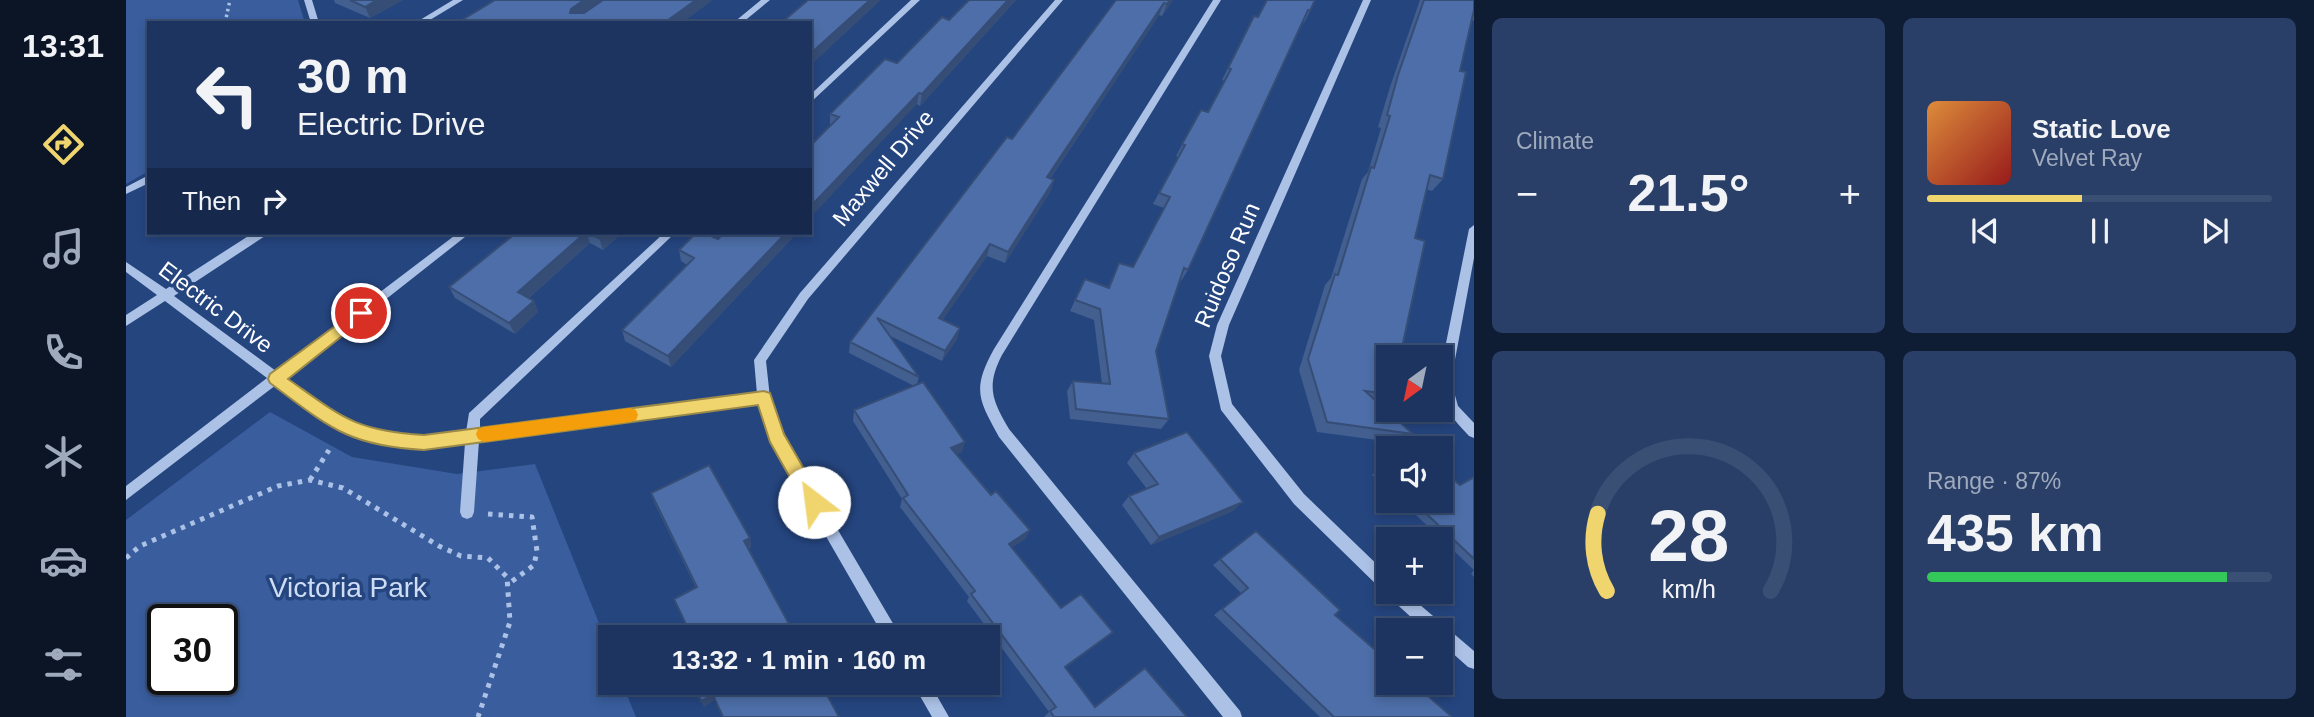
<!DOCTYPE html>
<html lang="en">
<head>
<meta charset="utf-8">
<style>
  :root { --surface:#1c345f; --page:#293f68; --text:#f1f3f6; --muted:#a0aabd; --line:#3a4f74; --accent:#f0d56f }
  body { margin:0; font-family:Arial,sans-serif; background:var(--page); color:var(--text); height:100vh; display:flex; flex-direction:column; font-size:26px; white-space:nowrap }
  * { box-sizing:border-box; margin:0 }
  p { font-size:23px; color:var(--muted) }
  .icon { flex:none; width:38px; height:38px; fill:none; stroke:currentColor; stroke-width:2; stroke-linecap:round; stroke-linejoin:round }
  .map { position:relative; flex:1; overflow:hidden }
  .panel { display:flex; flex-direction:column; gap:18px; padding:18px; background:#0f1d34; width:840px }
  .panel>* { flex:none }
  .hud { position:absolute; left:21px; top:21px; width:665px; height:214px; border-radius:0px; box-shadow:0 4px 10px #0003,0 0 0 2px var(--line); background:#1c345f; color:var(--text); overflow:hidden }
  .needle { width:46px; rotate:213deg }
  .tools { position:absolute; left:1250px; top:345px; display:grid; gap:14px }
  .tools a { display:grid; place-items:center; width:77px; height:77px; border-radius:0px; background:var(--surface); box-shadow:0 4px 10px #0003,0 0 0 2px var(--line); font-size:35px }
  .speed { position:absolute; left:21px; top:604px; display:flex; gap:14px; font-size:35px; font-weight:700; text-align:center }
  .speed>* { display:grid; place-content:center; width:91px; height:91px; border-radius:50%; background:var(--surface); box-shadow:0 4px 10px #0003,0 0 0 2px var(--line); line-height:1 }
  .speed .limit { border:4px solid #111; border-radius:10px; background:#fff; color:#111 }
  .pin { position:absolute; display:grid; place-items:center; width:60px; height:60px; color:#fff; margin:-30px; border:4px solid #fff; border-radius:50%; box-shadow:0 2px 7px #0007 }
  .me { position:absolute; width:77px; margin:-38px; rotate:330deg; stroke-linejoin:round; filter:drop-shadow(0 0 5px #0008) }
  .turn { display:flex; align-items:center; gap:24px; height:147px; padding:0 35px; font-size:32px }
  .turn .icon { width:91px; height:91px; stroke-width:2.5 }
  .turn b { display:block; font-size:49px; line-height:60px }
  .then { display:flex; align-items:center; height:66px; padding:0 35px; background:#0003; gap:14px; font-size:26px }
  .big { font-size:52px; font-weight:700; line-height:1.1 }
  .panel .card { flex:1; display:flex; flex-direction:column; justify-content:center; gap:10px; min-width:0; padding:0 24px; border-radius:10px; background:var(--page) }
  .panel .dial { align-items:center; gap:0 }
  .dial svg { height:182px; overflow:visible; fill:none; stroke:var(--line); stroke-width:7; stroke-linecap:round; text-anchor:middle }
  .dial text { fill:var(--text); stroke:none }
  .song { display:flex; align-items:center; gap:21px }
  .cover { width:84px; height:84px; border-radius:10px; background:linear-gradient(135deg,hsl(30 70% 55%),hsl(0 70% 35%)) }
  .played { height:7px; border-radius:4px; background:linear-gradient(90deg,var(--accent) 45%,var(--line) 45%) }
  .keys { display:flex; justify-content:space-around; direction:ltr }
  .heat { display:flex; justify-content:space-between; align-items:center; font-size:38px; direction:ltr }
  .charge { height:10px; border-radius:5px; background:linear-gradient(90deg,#34c759 87%,var(--line) 0) }
  .panel .tiles { flex:1; display:grid; gap:18px; grid-template-columns:repeat(2,1fr) }
  .trip { position:absolute; left:472px; top:625px; width:402px; height:70px; border-radius:0px; background:var(--surface); box-shadow:0 4px 10px #0003,0 0 0 2px var(--line); font-weight:700; line-height:70px; text-align:center }
  main { display:flex; flex:1; min-height:0 }
  .tabs { display:flex; flex-direction:column; width:126px; justify-content:space-around; align-items:center; background:#0b1526; color:var(--muted) }
  .tabs .icon { width:49px; height:49px }
  .tabs .on { color:var(--accent) }
  .tabs b { font-size:32px; color:var(--text) }
  .map>svg:first-child { display:block }
</style>
</head>
<body>
<main>
<nav class="tabs">
<b>13:31</b>
<svg class="icon on" aria-label="directions" viewBox="0 0 24 24"><path d="M12 3l9 9-9 9-9-9zM9 14v-3h6M13 9l2 2-2 2"/></svg>
<svg class="icon" aria-label="music" viewBox="0 0 24 24"><path d="M9 18V5l10-2v13"/><circle cx="6" cy="18" r="3"/><circle cx="16" cy="16" r="3"/></svg>
<svg class="icon" aria-label="phone" viewBox="0 0 24 24"><path d="M5 4h4l2 5-3 2q2 4 5 5l2-3 5 2v4C11 20 4 13 5 4z"/></svg>
<svg class="icon" aria-label="climate" viewBox="0 0 24 24"><path d="M12 3v18M4 7l16 10M4 17L20 7"/></svg>
<svg class="icon" aria-label="car" viewBox="0 0 24 24"><path d="M5 17H2v-5l4-1 3-4h7l3 4 3 1v5h-3M9 17h6M6 11h13"/><circle cx="7" cy="17" r="2"/><circle cx="17" cy="17" r="2"/></svg>
<svg class="icon" aria-label="filters" viewBox="0 0 24 24"><path d="M4 7h16M4 17h16"/><circle cx="9" cy="7" r="2"/><circle cx="15" cy="17" r="2"/></svg>
</nav>
<div class="map">
<svg width="1348" height="717" viewBox="0 0 1348 717">
  <rect width="100%" height="100%" fill="#25457f"/>
  <path fill="#395d9d" fill-rule="evenodd" d="M0 0H172L179 23H23V171L0 184Z
    M144 412 226 457 331 474 409 464 485 653V682L496 683 510 717H0V520ZM37 620H96V679H37Z"/>
  <g fill="none" stroke-linecap="round" stroke-linejoin="round">
    <path stroke="#abc1e6" stroke-width="3.5" stroke-dasharray="2.5 3.5" stroke-linecap="butt" d="M99 23 104 0"/>
    <path stroke="#abc1e6" stroke-width="5" stroke-dasharray="4.5 6" stroke-linecap="butt" d="M184 480 203 450
      M362 514 406 517 411 551 408 565 381 585
      M0 558 14 546 152 486 184 480 217 488 313 546 335 556 362 558 381 577 384 622 352 717"/>
    <path fill="#abc1e6" fill-rule="evenodd" d="M178 0H186L193 23H185Z
      M327 0H337L299 23H289Z
      M635 0H644L616 23H607Z
      M785 0H794L684 103V95Z
      M929 0H937L682 299 640 361 644 398 656 435 775 637H758L645 441 633 404 353 441 348 512 346 517 341 519 336 517 334 512 339 443 298 449 263 445 242 440 204 426 150 385 0 500V486L141 378 39 301 0 326V315L31 295 0 272V262L40 289 127 233H140L139 236 48 296 150 371 332 233H344L160 378 214 418 242 429 298 437 340 432 343 413 538 233H549L354 419V430L631 394 628 360 674 293Z
      M1087 0H1095L876 355C860 386 866 400 883 429L1114 711 1116 717H1097L873 437C852 399 846 389 868 349Z
      M1237 0H1245L1103 325 1095 356 1106 404 1178 494 1262 575V592H1279L1348 651V669L1342 667 1314 642V630H1299L1263 597 1261 593 1257 591 1168 504 1095 410 1083 356 1091 325Z
      M23 175V183L0 194V187Z
      M1348 225V258L1325 381 1332 406 1348 423V438L1343 436C1322 413 1314 406 1314 373L1343 229Z
      M786 682H803L823 717H806Z"/>
  </g>
  <path fill="#425f90" d="M208 0H277L244 18 209 3Z
    M843 0H890L794 106 791 104 704 126V114L771 63 823 20Z
    M990 0H1047L1036 16 1033 15 924 179 928 180 924 192 879 263 861 256 817 319 831 339 816 361 764 336 793 377 791 384 836 452 830 454 865 495 904 530 899 539 886 547 935 608 979 638 939 668 969 706 1019 668 1061 717H918L923 712 841 601 843 597 774 507 776 499 727 421 728 410 788 386 723 353 724 342 886 139Z
    M1141 0 1184 11 1178 23 1176 22 1062 270 1055 281H1054L1030 351 1043 419 1035 429 944 419 941 391 947 381 976 384 968 320 944 311 959 279 982 287 993 263 1007 267 1038 208 1027 204 1052 157 1050 156 1075 110 1082 112 1099 81 1096 80 1128 16 1132 17Z
    M1294 0H1348V21L1346 20 1334 71 1317 179 1306 191 1300 189 1262 357V406L1254 405 1287 434 1274 443 1191 432 1173 370 1199 285 1205 278 1236 179 1242 172 1255 128 1252 127 1264 87Z
    M390 233H496L477 250 464 243 403 298 408 301 412 312 389 334 329 298 323 287Z
    M598 233H671L545 367 499 341 496 330 561 265 555 261 553 250 592 239Z
    M1008 453 1107 511 1025 545 996 505 1003 496 1021 489 1001 463Z
    M1262 464V489L1246 475Z
    M1348 477V577L1345 574 1348 570 1274 500H1314L1334 485Z
    M525 493 624 538 625 547 570 588 528 502Z
    M1130 531 1209 615 1324 717H1194L1088 615 1115 593 1087 565Z"/>
  <path fill="#364d76" d="M251 0H277L244 18 239 7Z
    M458 0H478L448 21 444 13 445 9Z
    M570 0H587L556 23H538Z
    M744 0H755L684 66V54Z
    M882 0H890L794 106 796 94Z
    M1044 0H1047L1036 16 1041 4Z
    M1038 3 1033 15 917 189 921 177Z
    M793 93 791 104 684 218V207Z
    M928 180 924 192 879 263 882 252Z
    M459 233H460L464 243 397 303 392 292Z
    M480 233H496L477 250 473 238Z
    M660 233H671L545 367 542 356Z
    M864 244 861 256 810 329 813 318Z
    M408 301 412 312 389 334 383 323Z
    M834 328 831 339 816 361 819 351Z
    M839 442 836 452 822 458 825 448Z
    M1117 502 1107 511 1025 545 1033 537Z
    M904 530 899 539 878 552 883 544Z
    M624 538 625 547 619 549 618 541Z
    M587 695 589 700 578 707 575 701Z"/>
  <path fill="#4d6ea8" stroke="#364d76" stroke-width="2" d="M224 0H251L239 7Z
    M369 0H458L445 9 444 13H458L477 0H570L538 23H331Z
    M682 0H744L684 54V23H655Z
    M843 0H882L796 94 793 93 684 207V146L713 117 704 114 759 59 771 63 816 17 823 20Z
    M990 0H1044L1041 4 1038 3 921 177 928 180 882 252 864 244 813 318 834 328 819 351 751 318 793 377 724 342 881 137 886 139Z
    M1141 0H1189L1184 11 1182 10 1062 270 1058 268 1030 351 1043 419 950 409 947 381 984 384 974 309 949 300 959 279 983 288 993 263 1007 267 1044 197 1033 193 1059 145 1056 144 1075 110 1082 112 1105 69 1102 68 1128 16 1132 17Z
    M1298 0H1348V10L1334 71 1340 72 1317 179 1304 175 1289 238 1299 241 1274 357H1262V394L1239 391 1287 434 1201 422 1182 359 1209 274 1212 275 1245 167 1248 168 1264 116 1261 115 1272 75Z
    M390 233H459L392 292 408 301 383 323 323 287Z
    M462 233H480L473 238Z
    M570 233H578L592 239 598 233H660L542 356 496 330 568 258 553 250Z
    M797 382 839 442 825 448 865 495 870 491 904 530 883 544 935 608 955 594 987 632 939 667 969 707 1019 668 1061 717H928L924 711 930 707 845 594 849 591 777 498 782 495 728 410Z
    M1061 432 1117 502 1033 537 1003 496 1032 484 1008 453Z
    M1262 464V478L1253 470Z
    M583 465 624 538 618 541 670 637H566L548 599 571 587 525 493Z
    M1314 468 1334 485 1348 477V559L1286 500H1314Z
    M1130 531 1214 610 1209 615 1262 661V682H1286L1325 716 1324 717H1208L1096 609 1122 588 1094 559Z
    M567 682H694L713 717H597L587 695 575 701Z"/>
  <path fill="#f0d56f" stroke="#9c8a48" stroke-width="2" d="M235 307 243 313 240 317 162 379C216 417 229 431 298 435L638 391 644 393 658 434 697 502 694 508 688 510 681 508 644 442 632 405 298 450C222 446 203 427 144 383L142 379 144 374Z"/>
  <path fill="#f59e0b" d="M504 408 510 410 512 415 510 420 504 422 358 442 352 439 350 434 352 429 358 427Z"/>
  <g text-anchor="middle" stroke-width="7" stroke-linejoin="round" paint-order="stroke">
    <g font-size="23" fill="#fff" stroke="#25457f">
      <text transform="translate(757 168) rotate(-50)" y="8">Maxwell Drive</text>
      <text transform="translate(1101 265) rotate(-67)" y="8">Ruidoso Run</text>
      <text transform="translate(90 307) rotate(37)" y="8">Electric Drive</text>
    </g>
    <g font-size="28" fill="#cedcf5" stroke="#25457f">
      <text x="222" y="597">Victoria Park</text>
    </g>
  </g>
</svg>
<div class="tools">
<a><svg class="needle" viewBox="-14 -14 28 28"><path d="M0-13l5 13h-10z" fill="#e53935"/><path d="M0 13l5-13h-10z" fill="#a0aabd"/></svg></a>
<a><svg class="icon" aria-label="sound" viewBox="0 0 24 24"><path d="M4 9h4l5-4v14l-5-4H4zM17 9q2 3 0 6"/></svg></a>
<a>+</a>
<a>−</a>
</div>
<div class="speed"><div class="limit">30</div></div>
<div class="pin" style="left:235px;top:313px;background:#d93025"><svg class="icon" aria-label="arrive" viewBox="0 0 24 24"><path d="M6 21V4h12l-3 4 3 4H6"/></svg></div>
<svg class="me" style="left:688px;top:502px" viewBox="-20 -20 40 40"><circle r="19" fill="#fff"/><path d="M0-13L10 11 0 6-10 11z" fill="#f0d56f"/></svg>
<div class="trip">13:32 · 1 min · 160 m</div>
<div class="hud">
<div class="turn"><svg class="icon" aria-label="left" viewBox="0 0 24 24"><path d="M17 20v-9H6M10 6l-5 5 5 5"/></svg><div><b>30 m</b>Electric Drive</div></div>
<div class="then">Then<svg class="icon" aria-label="right" viewBox="0 0 24 24"><path d="M7 20v-9h11M14 6l5 5-5 5"/></svg></div>
</div>
</div>
<section class="panel">
<div class="tiles">
<div class="card"><p>Climate</p>
<div class="heat"><a>−</a><b class="big">21.5°</b><a>+</a></div>
</div>
<div class="card">
<div class="song"><i class="cover"></i><div><b>Static Love</b><p>Velvet Ray</p></div></div>
<div class="played"></div>
<div class="keys"><svg class="icon" aria-label="previous" viewBox="0 0 24 24"><path d="M18 5L8 12l10 7zM5 5v14"/></svg><svg class="icon" aria-label="pause" viewBox="0 0 24 24"><path d="M8 5v14M16 5v14"/></svg><svg class="icon" aria-label="next" viewBox="0 0 24 24"><path d="M6 5l10 7-10 7zM19 5v14"/></svg></div>
</div>
<div class="card dial"><svg viewBox="0 0 100 80">
<path d="M14 69A42 42 0 1 1 86 69"/>
<path d="M14 69A42 42 0 0 1 10 35" stroke="#f0d56f"/>
<text x="50" y="56" font-size="32" font-weight="700">28</text>
<text x="50" y="72" font-size="11">km/h</text>
</svg></div>
<div class="card"><p>Range · 87%</p><b class="big">435 km</b><div class="charge"></div></div>
</div>
</section>
</main>
</body>
</html>
